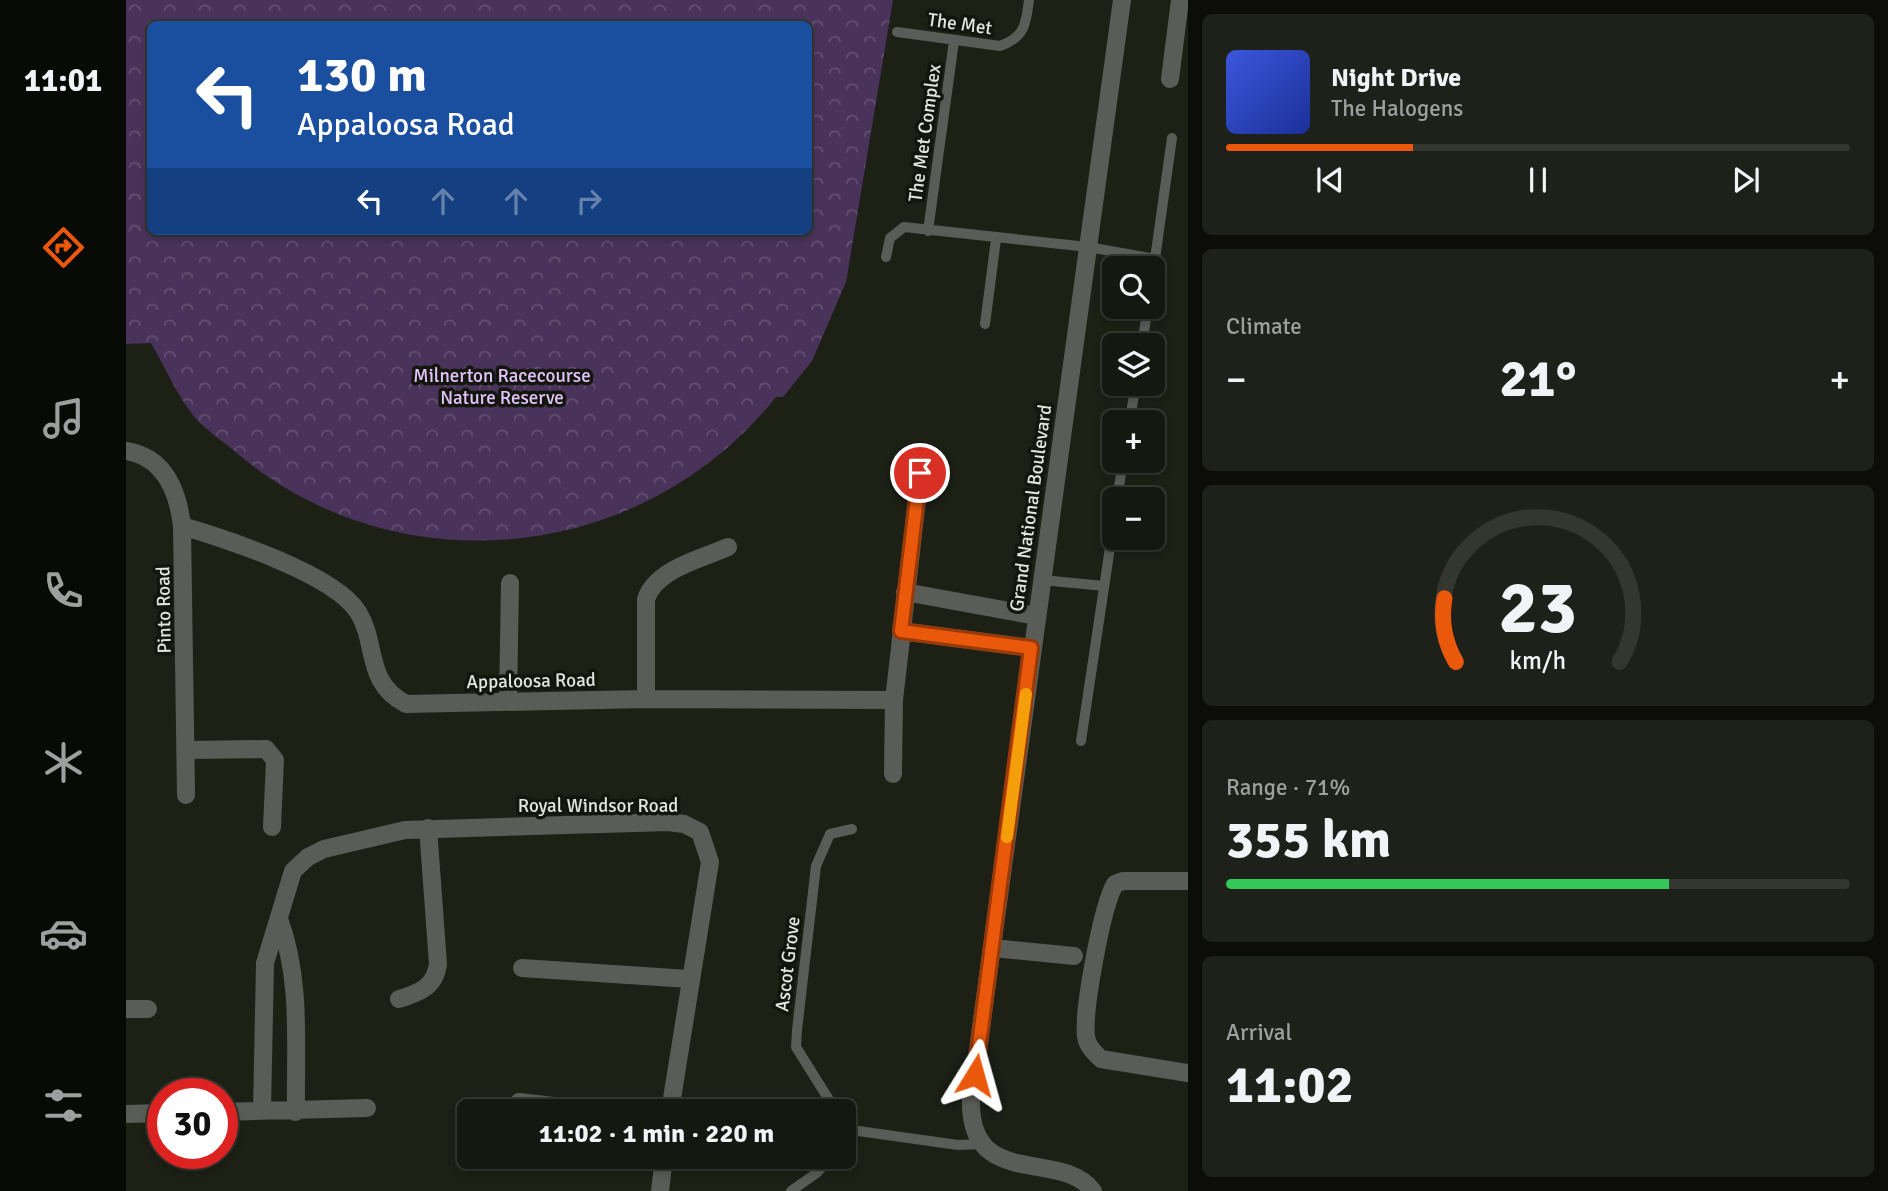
<!DOCTYPE html>
<html lang="en">
<head>
<meta charset="utf-8">
<style>
  :root { --surface:#151810; --page:#1e2119; --text:#f1f3f6; --muted:#9da09f; --line:#343730; --accent:#ea580c }
  body { margin:0; font-family:Signika,sans-serif; background:var(--page); color:var(--text); height:100vh; display:flex; flex-direction:column; font-size:26px; white-space:nowrap }
  * { box-sizing:border-box; margin:0 }
  p { font-size:23px; color:var(--muted) }
  .icon { flex:none; width:38px; height:38px; fill:none; stroke:currentColor; stroke-width:2; stroke-linecap:round; stroke-linejoin:round }
  .map { position:relative; flex:1; overflow:hidden }
  .drawer { display:flex; flex-direction:column; gap:14px; padding:14px; background:#0c0d09; width:700px }
  .drawer>* { flex:none }
  .banner { position:absolute; left:21px; top:21px; width:665px; height:214px; border-radius:10px; box-shadow:0 4px 10px #0003,0 0 0 2px var(--line); background:#1a4fa0; color:#fff; overflow:hidden }
  .fabs { position:absolute; left:976px; top:256px; display:grid; gap:14px }
  .fabs a { display:grid; place-items:center; width:63px; height:63px; border-radius:10px; background:var(--surface); box-shadow:0 4px 10px #0003,0 0 0 2px var(--line); font-size:35px }
  .speed { position:absolute; left:21px; top:1078px; display:flex; gap:14px; font-size:35px; font-weight:700; text-align:center }
  .speed>* { display:grid; place-content:center; width:91px; height:91px; border-radius:50%; background:var(--surface); box-shadow:0 4px 10px #0003,0 0 0 2px var(--line); line-height:1 }
  .speed .limit { border:10px solid #d22; background:#fff; color:#111 }
  .pin { position:absolute; display:grid; place-items:center; width:60px; height:60px; color:#fff; margin:-30px; border:4px solid #fff; border-radius:50%; box-shadow:0 2px 7px #0007 }
  .me { position:absolute; width:77px; margin:-38px; rotate:8deg; stroke-linejoin:round; filter:drop-shadow(0 0 5px #0008) }
  .turn { display:flex; align-items:center; gap:24px; height:147px; padding:0 35px; font-size:32px }
  .turn .icon { width:91px; height:91px; stroke-width:2.5 }
  .turn b { display:block; font-size:49px; line-height:60px }
  .lanes { display:flex; align-items:center; height:66px; padding:0 35px; background:#0003; justify-content:center; gap:35px; direction:ltr }
  .lanes .off { opacity:.35 }
  .big { font-size:52px; font-weight:700; line-height:1.1 }
  .drawer .card { flex:1; display:flex; flex-direction:column; justify-content:center; gap:10px; min-width:0; padding:0 24px; border-radius:10px; background:var(--page) }
  .drawer .dial { align-items:center; gap:0 }
  .dial svg { height:182px; overflow:visible; fill:none; stroke:var(--line); stroke-width:7; stroke-linecap:round; text-anchor:middle }
  .dial text { fill:var(--text); stroke:none }
  .song { display:flex; align-items:center; gap:21px }
  .cover { width:84px; height:84px; border-radius:10px; background:linear-gradient(135deg,hsl(230 70% 55%),hsl(230 70% 35%)) }
  .played { height:7px; border-radius:4px; background:linear-gradient(90deg,var(--accent) 30%,var(--line) 30%) }
  .keys { display:flex; justify-content:space-around; direction:ltr }
  .heat { display:flex; justify-content:space-between; align-items:center; font-size:38px; direction:ltr }
  .charge { height:10px; border-radius:5px; background:linear-gradient(90deg,#34c759 71%,var(--line) 0) }
  .trip { position:absolute; left:331px; top:1099px; width:399px; height:70px; border-radius:10px; background:var(--surface); box-shadow:0 4px 10px #0003,0 0 0 2px var(--line); font-weight:700; line-height:70px; text-align:center }
  main { display:flex; flex:1; min-height:0 }
  .dock { display:flex; flex-direction:column; width:126px; justify-content:space-around; align-items:center; background:#080a06; color:var(--muted) }
  .dock .icon { width:49px; height:49px }
  .dock .on { color:var(--accent) }
  .dock b { font-size:32px; color:var(--text) }
  .map>svg:first-child { display:block }
</style>
</head>
<body>
<main>
<nav class="dock">
<b>11:01</b>
<svg class="icon on" aria-label="directions" viewBox="0 0 24 24"><path d="M12 3l9 9-9 9-9-9zM9 14v-3h6M13 9l2 2-2 2"/></svg>
<svg class="icon" aria-label="music" viewBox="0 0 24 24"><path d="M9 18V5l10-2v13"/><circle cx="6" cy="18" r="3"/><circle cx="16" cy="16" r="3"/></svg>
<svg class="icon" aria-label="phone" viewBox="0 0 24 24"><path d="M5 4h4l2 5-3 2q2 4 5 5l2-3 5 2v4C11 20 4 13 5 4z"/></svg>
<svg class="icon" aria-label="climate" viewBox="0 0 24 24"><path d="M12 3v18M4 7l16 10M4 17L20 7"/></svg>
<svg class="icon" aria-label="car" viewBox="0 0 24 24"><path d="M5 17H2v-5l4-1 3-4h7l3 4 3 1v5h-3M9 17h6M6 11h13"/><circle cx="7" cy="17" r="2"/><circle cx="17" cy="17" r="2"/></svg>
<svg class="icon" aria-label="filters" viewBox="0 0 24 24"><path d="M4 7h16M4 17h16"/><circle cx="9" cy="7" r="2"/><circle cx="15" cy="17" r="2"/></svg>
</nav>
<div class="map">
<svg width="1062" height="1191" viewBox="0 0 1062 1191">
  <defs>
    <pattern id="park-crowns" width="20" height="18" patternUnits="userSpaceOnUse" patternTransform="scale(1.75)"><rect width="20" height="18" fill="#49335a"/><path d="M2 6a3 3 0 1 1 6 0M12 15a3 3 0 1 1 6 0" fill="none" stroke="#635171"/></pattern>
  </defs>
  <rect width="100%" height="100%" fill="#1c2015"/>
  <path fill="url(#park-crowns)" fill-rule="evenodd" d="M0 0H767L720 282 686 361 657 397H650C519 562 274 590 112 454 99 443 83 432 71 420 52 398 39 367 25 343L0 344ZM24 24H682V231H24Z"/>
  <g fill="none" stroke-linecap="round" stroke-linejoin="round">
    <path stroke="#5a5c57" stroke-width="10" d="M771 32 874 46C899 37 900 24 903 0
      M802 231 828 41
      M760 257 764 238 778 227 962 247 1029 259
      M1027 273 1046 138
      M859 324 870 239
      M1016 345 1022 306
      M1004 419 1010 383
      M991 499 995 474
      M916 580 978 586
      M955 741 989 514
      M710 1111 670 1047 671 1030 690 866 704 834 726 829
      M718 1129 832 1145 855 1144
      M665 1191 692 1172 704 1157"/>
    <path stroke="#5a5c57" stroke-width="18" d="M1044 79 1054 0
      M0 451C39 457 52 492 56 526L60 795
      M56 526C100 539 208 574 232 612 252 644 238 682 280 704L520 699 768 700 794 473
      M779 592 910 616
      M775 631 905 648
      M520 699V599C530 569 575 559 602 547
      M382 701 384 583
      M60 750 140 749 149 760 146 827
      M767 774 768 700
      M1062 881H997L989 884C976 906 957 1010 960 1036 961 1046 968 1052 975 1059L1062 1073
      M153 919C176 981 169 1046 170 1112
      M867 948 948 956
      M396 968 563 979
      M273 999C293 993 309 987 312 964L302 828
      M0 1009H22
      M393 1102 471 1111
      M136 1111 139 963 167 871 182 857 198 849 279 830 542 822 558 824 574 832 584 862 544 1111
      M96 1112 241 1108
      M0 1114 37 1113
      M534 1191 538 1157
      M967 1191C935 1148 843 1191 845 1100L996 0"/>
  </g>
  <g fill="none" stroke-linecap="round" stroke-linejoin="round">
    <g stroke="#983908" stroke-width="18">
      <path id="route" d="M794 473 775 631 905 648 849 1075"/>
    </g>
    <use href="#route" stroke="#ea580c" stroke-width="12"/>
    <path stroke="#f59e0b" stroke-width="12" d="M881 837 900 694"/>
  </g>
  <g text-anchor="middle" stroke-width="7" stroke-linejoin="round" paint-order="stroke">
    <g font-size="19" fill="#e4e6df" stroke="#13160c">
      <text transform="translate(834 23) rotate(8)" y="7">The Met</text>
      <text transform="translate(798 133) rotate(-82)" y="7">The Met Complex</text>
      <text transform="translate(904 508) rotate(-82)" y="7">Grand National Boulevard</text>
      <text transform="translate(37 610) rotate(-91)" y="7">Pinto Road</text>
      <text transform="translate(405 680) rotate(-1)" y="7">Appaloosa Road</text>
      <text x="472" y="812">Royal Windsor Road</text>
      <text transform="translate(661 964) rotate(-83)" y="7">Ascot Grove</text>
    </g>
    <g font-size="19" fill="#e4c4ff" stroke="#13160c">
      <text x="376" y="382">Milnerton Racecourse<tspan x="376" dy="22">Nature Reserve</tspan></text>
    </g>
  </g>
</svg>
<div class="fabs">
<a><svg class="icon" aria-label="search" viewBox="0 0 24 24"><circle cx="10" cy="10" r="6"/><path d="M15 15l6 6"/></svg></a>
<a><svg class="icon" aria-label="layers" viewBox="0 0 24 24"><path d="M12 4l9 5-9 5-9-5zM3 14l9 5 9-5"/></svg></a>
<a>+</a>
<a>−</a>
</div>
<div class="speed"><div class="limit">30</div></div>
<div class="pin" style="left:794px;top:473px;background:#d93025"><svg class="icon" aria-label="arrive" viewBox="0 0 24 24"><path d="M6 21V4h12l-3 4 3 4H6"/></svg></div>
<svg class="me" style="left:849px;top:1075px" viewBox="-20 -20 40 40"><path d="M0-17L14 15 0 8-14 15z" fill="#ea580c" stroke="#fff" stroke-width="4"/></svg>
<div class="trip">11:02 · 1 min · 220 m</div>
<div class="banner">
<div class="turn"><svg class="icon" aria-label="left" viewBox="0 0 24 24"><path d="M17 20v-9H6M10 6l-5 5 5 5"/></svg><div><b>130 m</b>Appaloosa Road</div></div>
<div class="lanes"><svg class="icon" aria-label="left" viewBox="0 0 24 24"><path d="M17 20v-9H6M10 6l-5 5 5 5"/></svg><svg class="icon off" aria-label="ahead" viewBox="0 0 24 24"><path d="M12 20V5M6 11l6-6 6 6"/></svg><svg class="icon off" aria-label="ahead" viewBox="0 0 24 24"><path d="M12 20V5M6 11l6-6 6 6"/></svg><svg class="icon off" aria-label="right" viewBox="0 0 24 24"><path d="M7 20v-9h11M14 6l5 5-5 5"/></svg></div>
</div>
</div>
<section class="drawer">
<div class="card">
<div class="song"><i class="cover"></i><div><b>Night Drive</b><p>The Halogens</p></div></div>
<div class="played"></div>
<div class="keys"><svg class="icon" aria-label="previous" viewBox="0 0 24 24"><path d="M18 5L8 12l10 7zM5 5v14"/></svg><svg class="icon" aria-label="pause" viewBox="0 0 24 24"><path d="M8 5v14M16 5v14"/></svg><svg class="icon" aria-label="next" viewBox="0 0 24 24"><path d="M6 5l10 7-10 7zM19 5v14"/></svg></div>
</div>
<div class="card"><p>Climate</p>
<div class="heat"><a>−</a><b class="big">21°</b><a>+</a></div>
</div>
<div class="card dial"><svg viewBox="0 0 100 80">
<path d="M14 69A42 42 0 1 1 86 69"/>
<path d="M14 69A42 42 0 0 1 9 41" stroke="#ea580c"/>
<text x="50" y="56" font-size="32" font-weight="700">23</text>
<text x="50" y="72" font-size="11">km/h</text>
</svg></div>
<div class="card"><p>Range · 71%</p><b class="big">355 km</b><div class="charge"></div></div>
<div class="card"><p>Arrival</p><b class="big">11:02</b></div>
</section>
</main>
</body>
</html>
